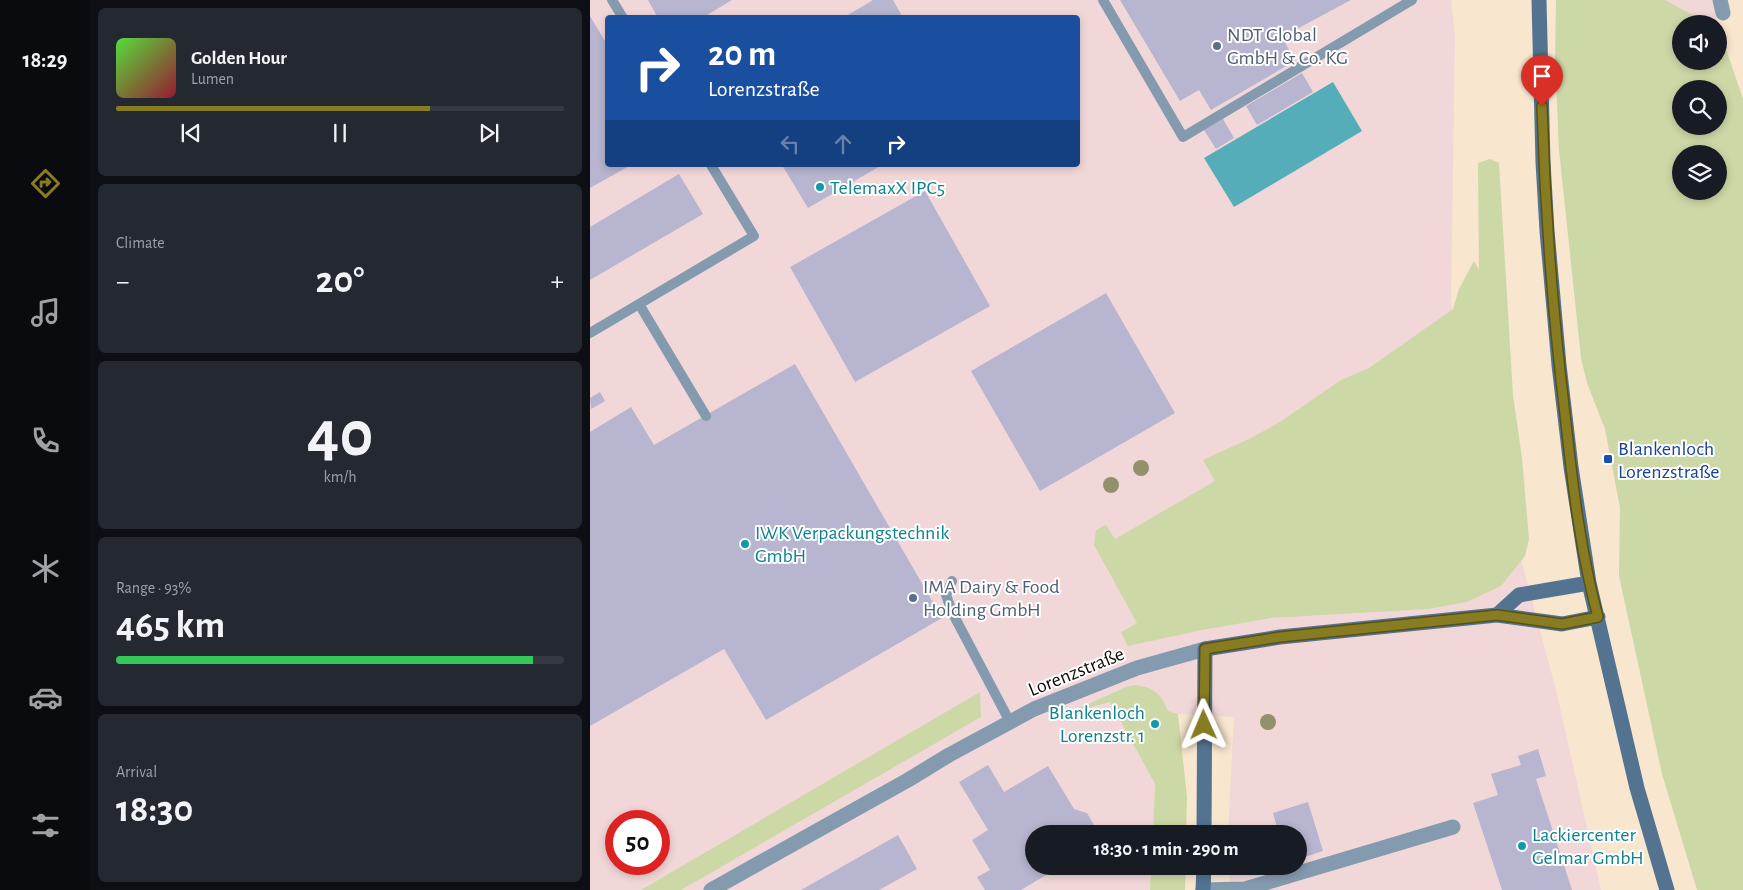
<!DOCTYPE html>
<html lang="en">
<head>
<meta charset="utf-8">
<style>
  :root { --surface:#171b24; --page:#242831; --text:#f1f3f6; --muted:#9ea1a6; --line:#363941; --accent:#877c21 }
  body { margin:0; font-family:"Alegreya Sans",sans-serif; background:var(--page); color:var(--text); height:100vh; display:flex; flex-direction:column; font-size:19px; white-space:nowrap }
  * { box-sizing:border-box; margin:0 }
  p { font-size:16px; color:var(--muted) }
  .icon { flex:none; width:28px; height:28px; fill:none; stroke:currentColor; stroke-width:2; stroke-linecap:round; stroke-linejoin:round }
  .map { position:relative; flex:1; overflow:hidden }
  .panel { display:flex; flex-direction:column; gap:8px; padding:8px; background:#0d0f14; width:500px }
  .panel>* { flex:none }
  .guide { position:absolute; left:15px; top:15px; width:475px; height:152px; border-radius:5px; box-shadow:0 2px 8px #0003; background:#1a4fa0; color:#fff; overflow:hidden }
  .fabs { position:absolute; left:1082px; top:15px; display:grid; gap:10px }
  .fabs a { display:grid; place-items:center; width:55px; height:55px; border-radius:50%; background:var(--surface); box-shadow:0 2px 8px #0003; font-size:25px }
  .speed { position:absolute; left:15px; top:810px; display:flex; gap:10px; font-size:25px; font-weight:700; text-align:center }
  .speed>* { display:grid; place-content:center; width:65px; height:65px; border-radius:50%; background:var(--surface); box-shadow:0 2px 8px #0003; line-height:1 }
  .speed .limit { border:8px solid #d22; background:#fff; color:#111 }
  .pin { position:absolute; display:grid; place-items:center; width:42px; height:42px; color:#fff; margin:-51px -21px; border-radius:50% 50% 50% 0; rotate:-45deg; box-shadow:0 0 5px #0007 }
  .pin .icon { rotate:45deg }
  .me { position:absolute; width:55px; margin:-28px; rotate:359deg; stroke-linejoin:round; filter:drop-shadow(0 0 4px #0008) }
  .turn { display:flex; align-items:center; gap:18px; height:105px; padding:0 20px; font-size:22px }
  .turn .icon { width:65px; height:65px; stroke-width:2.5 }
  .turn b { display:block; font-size:35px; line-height:42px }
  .lanes { display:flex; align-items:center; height:48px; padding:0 20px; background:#0003; justify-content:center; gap:25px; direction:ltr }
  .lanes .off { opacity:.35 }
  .big { font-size:38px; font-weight:700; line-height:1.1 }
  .panel .card { flex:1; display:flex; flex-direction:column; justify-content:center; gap:8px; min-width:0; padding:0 18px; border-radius:8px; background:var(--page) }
  .panel .dial { align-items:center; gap:0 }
  .dial b { font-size:65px; line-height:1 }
  .song { display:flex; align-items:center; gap:15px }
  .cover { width:60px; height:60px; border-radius:8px; background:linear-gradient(135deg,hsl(110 70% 55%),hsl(350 70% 35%)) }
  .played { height:5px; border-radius:2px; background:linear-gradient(90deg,var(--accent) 70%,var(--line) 70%) }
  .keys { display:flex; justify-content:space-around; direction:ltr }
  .heat { display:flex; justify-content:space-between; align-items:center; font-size:28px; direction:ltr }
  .charge { height:8px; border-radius:4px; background:linear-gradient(90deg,#34c759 93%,var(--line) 0) }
  .trip { position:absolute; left:435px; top:825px; width:282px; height:50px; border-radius:25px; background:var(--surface); box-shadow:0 2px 8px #0003; font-weight:700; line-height:50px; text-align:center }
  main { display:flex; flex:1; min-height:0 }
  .tabs { display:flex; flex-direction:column; width:90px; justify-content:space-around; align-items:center; background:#090b0e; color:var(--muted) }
  .tabs .icon { width:35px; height:35px }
  .tabs .current { color:var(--accent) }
  .tabs b { font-size:22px; color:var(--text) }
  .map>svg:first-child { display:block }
</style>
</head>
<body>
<main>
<nav class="tabs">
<b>18:29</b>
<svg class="icon current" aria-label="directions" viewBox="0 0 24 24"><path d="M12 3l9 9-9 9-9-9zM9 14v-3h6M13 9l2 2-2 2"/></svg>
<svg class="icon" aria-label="music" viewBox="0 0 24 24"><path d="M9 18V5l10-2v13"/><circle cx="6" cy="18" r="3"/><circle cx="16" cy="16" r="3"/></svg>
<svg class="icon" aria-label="phone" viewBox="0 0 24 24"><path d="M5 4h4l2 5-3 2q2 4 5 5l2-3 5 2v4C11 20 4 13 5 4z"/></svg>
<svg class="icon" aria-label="climate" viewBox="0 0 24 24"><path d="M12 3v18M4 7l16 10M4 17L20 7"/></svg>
<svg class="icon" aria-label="car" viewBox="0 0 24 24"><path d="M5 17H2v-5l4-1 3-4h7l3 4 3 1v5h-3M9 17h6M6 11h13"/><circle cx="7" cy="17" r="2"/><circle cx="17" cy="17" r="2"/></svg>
<svg class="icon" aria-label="filters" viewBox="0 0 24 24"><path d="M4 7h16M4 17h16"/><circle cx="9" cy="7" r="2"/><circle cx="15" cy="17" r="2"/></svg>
</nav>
<section class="panel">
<div class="card">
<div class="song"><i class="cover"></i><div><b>Golden Hour</b><p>Lumen</p></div></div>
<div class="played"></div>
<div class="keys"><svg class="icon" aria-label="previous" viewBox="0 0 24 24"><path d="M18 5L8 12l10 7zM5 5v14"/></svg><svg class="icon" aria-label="pause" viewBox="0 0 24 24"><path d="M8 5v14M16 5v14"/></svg><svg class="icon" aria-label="next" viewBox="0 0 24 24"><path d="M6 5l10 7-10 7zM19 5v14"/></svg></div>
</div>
<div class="card"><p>Climate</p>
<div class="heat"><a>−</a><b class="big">20°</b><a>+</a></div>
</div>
<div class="card dial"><b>40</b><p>km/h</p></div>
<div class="card"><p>Range · 93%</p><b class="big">465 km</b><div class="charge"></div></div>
<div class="card"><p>Arrival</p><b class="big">18:30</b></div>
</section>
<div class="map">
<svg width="1153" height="890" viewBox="0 0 1153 890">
  <rect width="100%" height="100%" fill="#f8e6ce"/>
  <path fill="#f2d7d9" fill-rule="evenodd" d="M0 0H861L865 36 861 304 922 525 967 694 1011 890H640L639 866H709V834H638L644 717 588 714 577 711 576 706 520 702 565 784 563 834H444V866H561L560 890H0ZM18 18H488V165H18ZM26 821H69V864H26Z
    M1075 0H1122L1128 24H1121Z"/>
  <path fill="#cdd8a7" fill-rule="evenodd" d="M966 0H1075L1120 24H1091V61H1129V28L1153 99V890H1107L1072 774 1029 576 1030 508 1015 429 997 383 991 358 969 150 965 59ZM1091 89H1129V126H1091ZM1091 154H1129V191H1091Z
    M900 159 909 163 923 395 932 458 939 539 935 556 911 586 877 602 838 609 681 618 612 630 538 646 531 632 547 623 504 545 506 530 516 525 525 539 625 481 613 460 661 438 690 422 751 380 779 368 863 309 869 289 884 261 889 270 888 163Z
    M545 685C563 687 572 694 578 711L588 714 597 797 596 834H563L565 784 520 702 476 714 536 687Z
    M390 692 391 717 91 890H51Z
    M561 866H596L595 890H560Z"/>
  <path fill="#55adb9" d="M743 82 772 131 644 207 614 158Z"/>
  <path fill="#b7b5cf" d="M58 0H142L112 18H68Z
    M283 0H303L313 18H253Z
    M530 0H761L692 37 705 61 621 110 609 90 590 101Z
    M0 16 18 46V165H41L0 188Z
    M712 73 723 92 667 125 656 106Z
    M633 119 644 138 626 149 614 130Z
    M192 165H292L218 208Z
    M89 174 113 214 0 280V227Z
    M335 191 400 306 265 382 200 267Z
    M516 293 585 413 450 491 381 371Z
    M205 364 352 618 176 720 134 649 0 726V432L41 407 64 445Z
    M10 392 15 401 1 409 0 398Z
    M567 718 571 727 564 731 559 722Z
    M948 749 956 776 946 779 982 890H912L883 803 908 795 901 774 931 765 928 756Z
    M398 765 414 792 458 766 484 809 497 813 509 834H444V866H471L431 890H395L387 877 400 870 382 840 398 830 369 782Z
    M718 802 733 851 709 859V834H689L683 813Z
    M308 835 327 869 289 890H211Z"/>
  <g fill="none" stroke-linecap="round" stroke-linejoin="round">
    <path stroke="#849aae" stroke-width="10" d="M22 0 33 18
      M513 0 593 137 822 0
      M49 304 116 416
      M0 333 164 236 121 165
      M362 581 356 595 362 612 420 722"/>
    <path stroke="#849aae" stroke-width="15" d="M1130 0 1133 13
      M121 890 318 780 359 755 444 709 547 668 615 649
      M613 890 655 889 863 827"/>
    <path stroke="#537390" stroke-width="15" d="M949 0 953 162 957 231 969 365 981 467 999 583 1047 788 1077 890
      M907 615 929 595 999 583
      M614 834 615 649 690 637 907 615 972 624 1008 617
      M613 890 614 866"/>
  </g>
  <g fill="#93906b">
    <circle cx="551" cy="468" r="8"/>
    <circle cx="521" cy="485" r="8"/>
    <circle cx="678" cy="722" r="8"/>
  </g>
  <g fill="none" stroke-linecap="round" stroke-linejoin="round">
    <g stroke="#585115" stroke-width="12">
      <path id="route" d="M614 725 615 649 690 637 907 615 972 624 1008 617C991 554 983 488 976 423 963 317 955 212 952 106"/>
    </g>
    <use href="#route" stroke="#877c21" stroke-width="9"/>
  </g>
  <g fill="#5c6f8a" stroke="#fff" stroke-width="2">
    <circle cx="627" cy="46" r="5"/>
    <circle cx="323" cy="598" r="5"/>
  </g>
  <g fill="#0f9aa8" stroke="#fff" stroke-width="2">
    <circle cx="230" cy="187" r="5"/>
    <circle cx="155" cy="544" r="5"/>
    <circle cx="565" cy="724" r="5"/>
    <circle cx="932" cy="846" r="5"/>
  </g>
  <rect fill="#1a4fb4" stroke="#fff" stroke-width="2" x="1013" y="454" width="10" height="10" rx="2.5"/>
  <g text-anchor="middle" stroke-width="4" stroke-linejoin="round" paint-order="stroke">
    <g font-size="20" fill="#4e5e75" stroke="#fff" text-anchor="start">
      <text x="637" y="41">NDT Global<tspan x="637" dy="23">GmbH &amp; Co. KG</tspan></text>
      <text x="333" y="593">IMA Dairy &amp; Food<tspan x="333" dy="23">Holding GmbH</tspan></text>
    </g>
    <g font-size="20" fill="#0d838f" stroke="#fff" text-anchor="start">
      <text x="240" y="194">TelemaxX IPC5</text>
      <text x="165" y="539">IWK Verpackungstechnik<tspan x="165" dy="23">GmbH</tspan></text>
      <text x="555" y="719" text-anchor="end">Blankenloch<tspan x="555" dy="23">Lorenzstr. 1</tspan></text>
      <text x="942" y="841">Lackiercenter<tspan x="942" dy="23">Gelmar GmbH</tspan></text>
    </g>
    <g font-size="20" fill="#164399" stroke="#fff" text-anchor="start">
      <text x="1028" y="455">Blankenloch<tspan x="1028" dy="23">Lorenzstraße</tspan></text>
    </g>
    <g font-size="20" fill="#110b04" stroke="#fff">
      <text transform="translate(486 671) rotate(-22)" y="7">Lorenzstraße</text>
    </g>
  </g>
</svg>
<div class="fabs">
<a><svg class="icon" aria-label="sound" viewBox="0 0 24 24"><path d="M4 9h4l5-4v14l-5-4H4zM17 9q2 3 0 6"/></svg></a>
<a><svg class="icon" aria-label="search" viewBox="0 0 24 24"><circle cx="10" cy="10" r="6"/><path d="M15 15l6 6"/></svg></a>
<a><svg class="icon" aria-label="layers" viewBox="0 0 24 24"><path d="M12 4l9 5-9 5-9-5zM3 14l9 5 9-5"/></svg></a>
</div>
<div class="speed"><div class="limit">50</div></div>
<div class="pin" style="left:952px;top:106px;background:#d93025"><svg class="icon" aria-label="arrive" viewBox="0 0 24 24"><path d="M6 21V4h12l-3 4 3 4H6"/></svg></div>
<svg class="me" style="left:614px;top:725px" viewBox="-20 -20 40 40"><path d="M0-17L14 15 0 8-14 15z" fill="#877c21" stroke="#fff" stroke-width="4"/></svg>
<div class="trip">18:30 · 1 min · 290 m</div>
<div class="guide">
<div class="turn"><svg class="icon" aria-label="right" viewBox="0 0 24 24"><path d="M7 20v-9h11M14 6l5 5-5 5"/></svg><div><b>20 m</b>Lorenzstraße</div></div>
<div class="lanes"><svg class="icon off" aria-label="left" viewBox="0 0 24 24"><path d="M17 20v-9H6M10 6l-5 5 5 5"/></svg><svg class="icon off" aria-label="ahead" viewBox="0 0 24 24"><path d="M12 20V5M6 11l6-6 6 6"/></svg><svg class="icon" aria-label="right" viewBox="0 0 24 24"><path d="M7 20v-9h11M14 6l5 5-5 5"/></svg></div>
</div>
</div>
</main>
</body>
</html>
